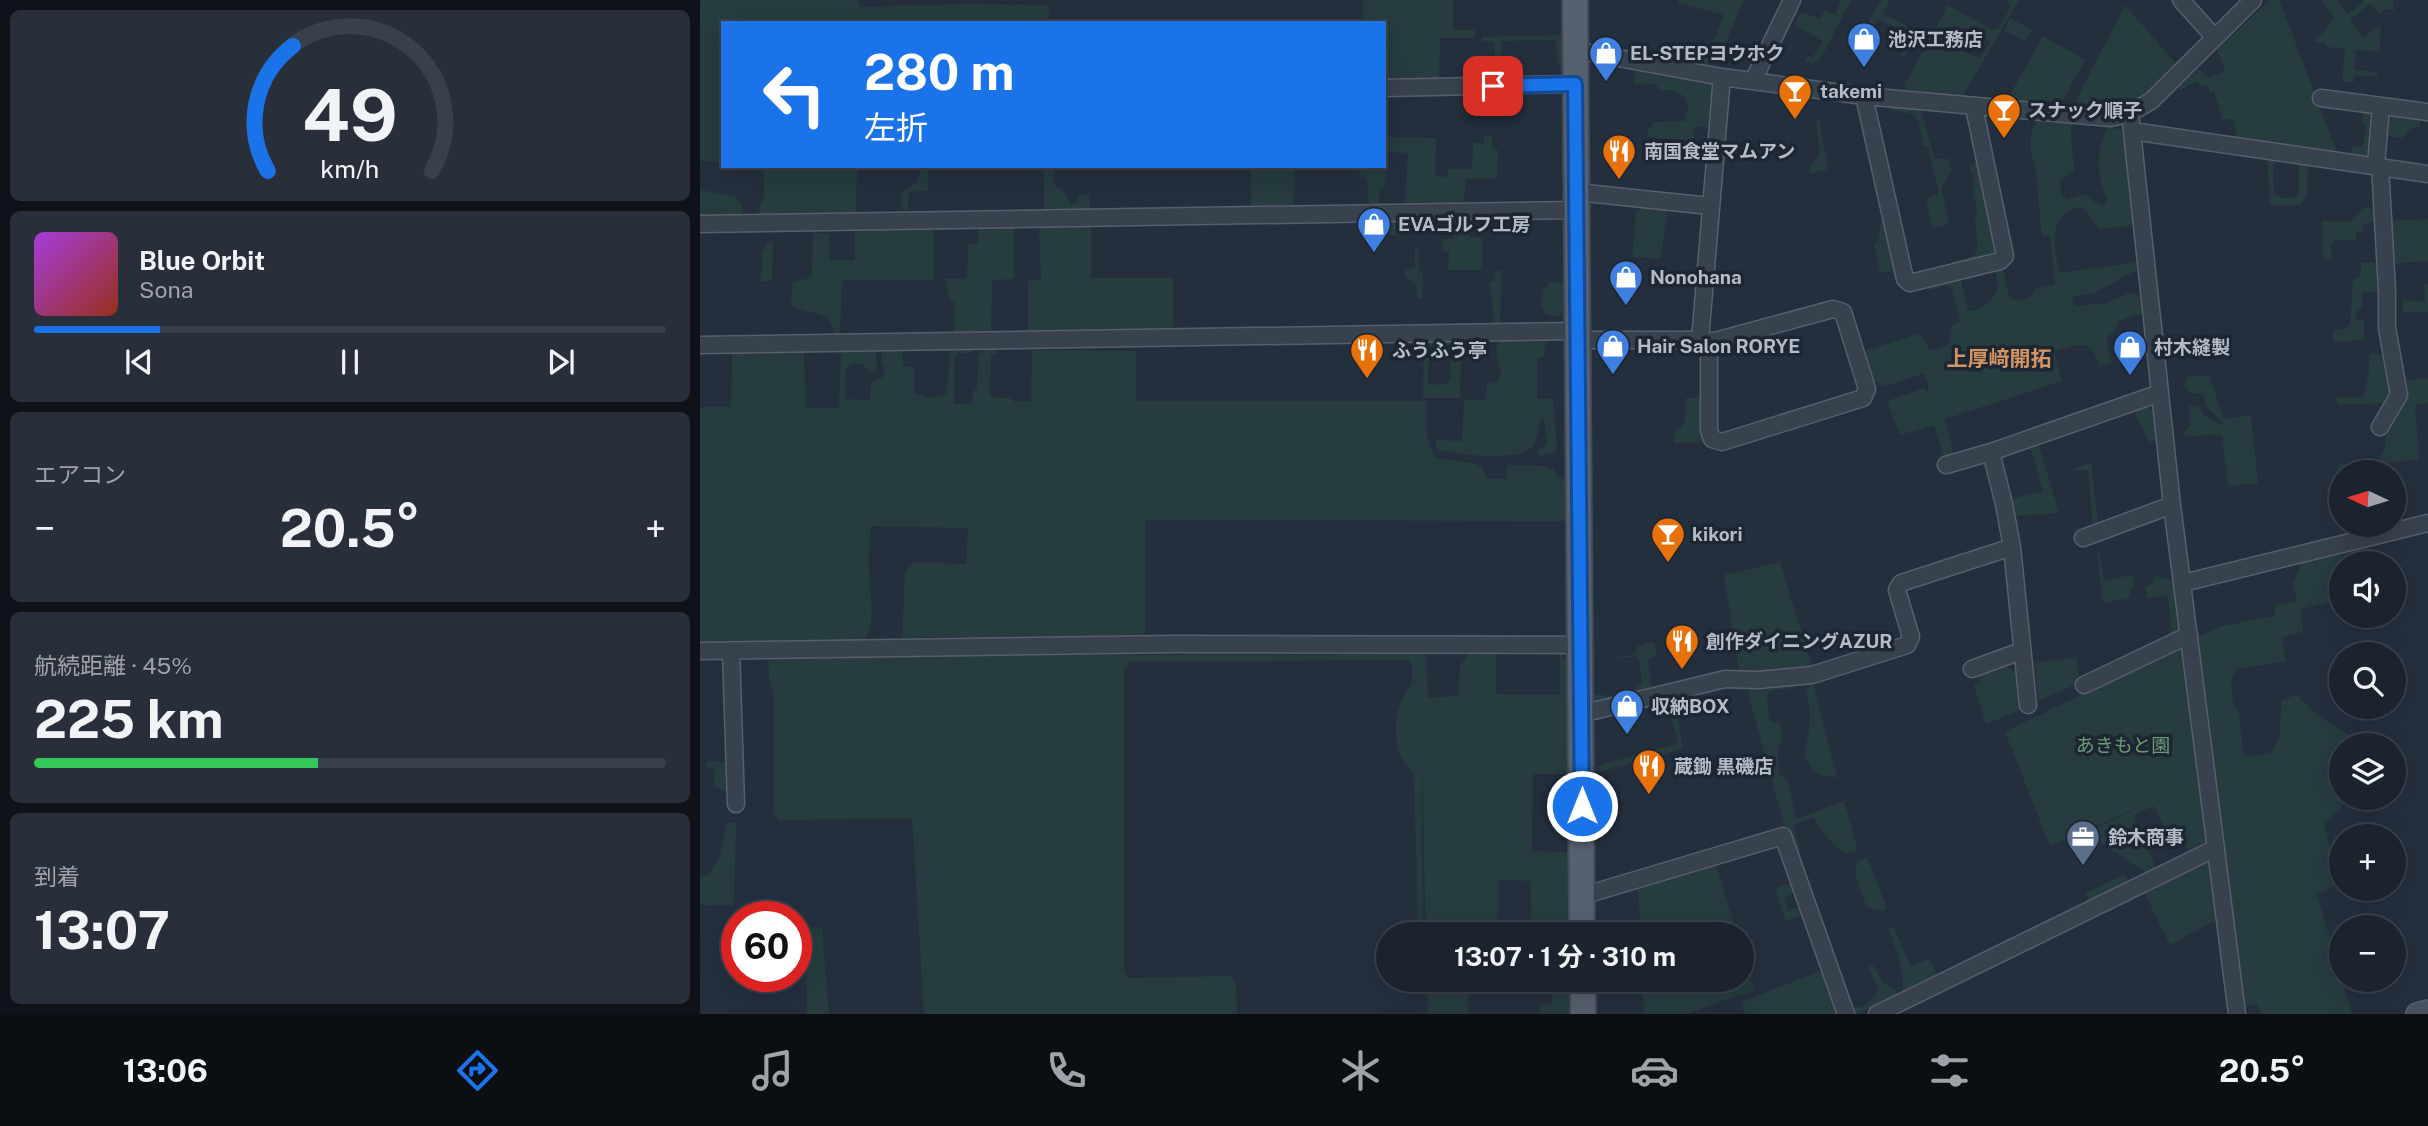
<!DOCTYPE html>
<html lang="ja">
<head>
<meta charset="utf-8">
<style>
  :root { --surface:#1b232e; --page:#282f3a; --text:#f1f3f6; --muted:#a0a4aa; --line:#39404a; --accent:#1a73e8 }
  body { margin:0; font-family:"Public Sans","Noto Sans JP",sans-serif; background:var(--page); color:var(--text); height:100vh; display:flex; flex-direction:column; font-size:26px; white-space:nowrap }
  * { box-sizing:border-box; margin:0 }
  p { font-size:23px; color:var(--muted) }
  .icon { flex:none; width:38px; height:38px; fill:none; stroke:currentColor; stroke-width:2; stroke-linecap:round; stroke-linejoin:round }
  .map { position:relative; flex:1; overflow:hidden }
  .details { display:flex; flex-direction:column; gap:10px; padding:10px; background:#0f1319; width:700px }
  .details>* { flex:none }
  .hud { position:absolute; left:21px; top:21px; width:665px; height:147px; border-radius:0px; box-shadow:0 7px 28px #0002,0 0 0 2px var(--line); background:#1a73e8; color:#fff; overflow:hidden }
  .needle { width:46px; rotate:274deg }
  .fabs { position:absolute; left:1629px; top:460px; display:grid; gap:14px }
  .fabs a { display:grid; place-items:center; width:77px; height:77px; border-radius:50%; background:var(--surface); box-shadow:0 7px 28px #0002,0 0 0 2px var(--line); font-size:35px }
  .speed { position:absolute; left:21px; top:901px; display:flex; gap:14px; font-size:35px; font-weight:700; text-align:center }
  .speed>* { display:grid; place-content:center; width:91px; height:91px; border-radius:50%; background:var(--surface); box-shadow:0 7px 28px #0002,0 0 0 2px var(--line); line-height:1 }
  .speed .limit { border:10px solid #d22; background:#fff; color:#111 }
  .pin { position:absolute; display:grid; place-items:center; width:60px; height:60px; color:#fff; margin:-30px; border-radius:14px; box-shadow:0 4px 10px #0006 }
  .me { position:absolute; width:77px; margin:-38px; rotate:0deg; stroke-linejoin:round; filter:drop-shadow(0 0 5px #0008) }
  .turn { display:flex; align-items:center; gap:24px; height:147px; padding:0 28px; font-size:32px }
  .turn .icon { width:91px; height:91px; stroke-width:2.5 }
  .turn b { display:block; font-size:49px; line-height:60px }
  .big { font-size:52px; font-weight:700; line-height:1.1 }
  .details .widget { flex:1; display:flex; flex-direction:column; justify-content:center; gap:10px; min-width:0; padding:0 24px; border-radius:10px; background:var(--page) }
  .details .dial { align-items:center; gap:0 }
  .dial svg { height:182px; overflow:visible; fill:none; stroke:var(--line); stroke-width:7; stroke-linecap:round; text-anchor:middle }
  .dial text { fill:var(--text); stroke:none }
  .song { display:flex; align-items:center; gap:21px }
  .cover { width:84px; height:84px; border-radius:10px; background:linear-gradient(135deg,hsl(280 70% 55%),hsl(10 70% 35%)) }
  .played { height:7px; border-radius:4px; background:linear-gradient(90deg,var(--accent) 20%,var(--line) 20%) }
  .keys { display:flex; justify-content:space-around; direction:ltr }
  .heat { display:flex; justify-content:space-between; align-items:center; font-size:38px; direction:ltr }
  .charge { height:10px; border-radius:5px; background:linear-gradient(90deg,#34c759 45%,var(--line) 0) }
  .trip { position:absolute; left:676px; top:922px; width:378px; height:70px; border-radius:35px; background:var(--surface); box-shadow:0 7px 28px #0002,0 0 0 2px var(--line); font-weight:700; line-height:70px; text-align:center }
  .dock { display:flex; height:112px; justify-content:space-around; align-items:center; background:#0b0e12; color:var(--muted) }
  .dock .icon { width:49px; height:49px }
  .dock .active { color:var(--accent) }
  .dock b { font-size:32px; color:var(--text) }
  main { display:flex; flex:1; min-height:0 }
  .map>svg:first-child { display:block }
</style>
</head>
<body>
<main>
<section class="details">
<div class="widget dial"><svg viewBox="0 0 100 80">
<path d="M14 69A42 42 0 1 1 86 69"/>
<path d="M14 69A42 42 0 0 1 25 14" stroke="#1a73e8"/>
<text x="50" y="56" font-size="32" font-weight="700">49</text>
<text x="50" y="72" font-size="11">km/h</text>
</svg></div>
<div class="widget">
<div class="song"><i class="cover"></i><div><b>Blue Orbit</b><p>Sona</p></div></div>
<div class="played"></div>
<div class="keys"><svg class="icon" aria-label="previous" viewBox="0 0 24 24"><path d="M18 5L8 12l10 7zM5 5v14"/></svg><svg class="icon" aria-label="pause" viewBox="0 0 24 24"><path d="M8 5v14M16 5v14"/></svg><svg class="icon" aria-label="next" viewBox="0 0 24 24"><path d="M6 5l10 7-10 7zM19 5v14"/></svg></div>
</div>
<div class="widget"><p>エアコン</p>
<div class="heat"><a>−</a><b class="big">20.5°</b><a>+</a></div>
</div>
<div class="widget"><p>航続距離 · 45%</p><b class="big">225 km</b><div class="charge"></div></div>
<div class="widget"><p>到着</p><b class="big">13:07</b></div>
</section>
<div class="map">
<svg width="1728" height="1014" viewBox="0 0 1728 1014">
  <rect width="100%" height="100%" fill="#242f3e"/>
  <path fill="#263c3f" fill-rule="evenodd" d="M2 0H159L160 7 265 4 349 5 348 23H23V162L0 161V6Z
    M663 0H753V30H775V38H740L739 80 691 81 684 77V23H662Z
    M979 0H1044L1016 65 980 60 986 56 1007 57 1024 15 978 3Z
    M1141 0H1151L1120 60 1111 64 1105 61 1107 56 1113 57 1123 41 1095 25 1098 16 1104 13 1120 19 1125 10 1131 14 1136 13Z
    M1181 0H1190L1183 14 1218 31 1205 56H1200L1207 39 1204 32 1178 19 1162 47 1158 49 1166 34 1163 32Z
    M1308 0H1319L1262 97 1208 90 1204 86 1248 5 1292 30 1299 28 1310 8ZM1272 31 1290 42 1279 59 1262 50Z
    M1570 0H1579L1637 152 1537 138 1533 118 1523 120 1514 92 1509 93 1508 85 1500 86 1497 81 1481 90 1477 88 1499 69 1509 78 1525 71 1517 50Z
    M1622 0H1636L1648 14 1663 3V0H1693L1694 11 1685 9 1681 14 1670 3 1650 20 1664 37 1679 26 1681 30 1679 52 1656 50 1654 70 1677 72V77L1655 75 1654 82H1642L1645 49 1628 47 1624 42H1616L1614 38 1624 32 1634 17Z
    M1425 5 1477 65C1437 106 1431 114 1372 108Z
    M1310 18 1332 30 1325 42 1304 30Z
    M865 35V65L860 71 855 40 802 41V78L766 79 767 76 797 75 794 42 782 41V37Z
    M1343 36 1385 60 1363 100H1307Z
    M935 71 1014 84 1010 127 995 126 993 141 947 137 948 129 955 122 985 121 988 107 985 97 974 90H961L955 84 934 83Z
    M1190 107 1221 110 1234 158 1249 159 1252 170 1241 188 1249 224 1232 228 1226 198 1239 194 1228 146H1224C1217 115 1224 114 1190 110Z
    M1663 110 1671 111 1675 117 1670 157 1650 154 1652 147H1663L1666 126 1662 123Z
    M1694 116 1721 118 1720 127H1712L1703 138 1685 136 1686 122Z
    M1119 118 1128 169 1110 174V165L1120 156 1116 120Z
    M1337 121 1372 124C1369 141 1374 154 1374 171L1360 180 1361 194 1367 200 1385 194 1395 203 1404 206 1407 199C1396 174 1396 152 1407 128L1421 129 1426 133 1435 225 1399 229 1387 213 1380 207C1345 215 1355 246 1359 273L1439 262V269L1394 293 1371 297 1375 306 1406 303 1429 293 1442 296 1444 313 1418 321 1414 332 1408 336 1407 343 1412 362 1400 366C1390 337 1379 344 1354 352L1362 381 1245 419 1253 452 1251 456 1244 457 1234 425 1200 435 1187 401 1225 388 1227 393 1229 386 1224 373 1185 386 1174 381 1164 351 1218 334 1226 341 1229 351 1249 345 1252 325 1260 321 1252 289 1247 285 1229 290 1228 285 1260 277 1268 310 1274 311C1296 299 1301 294 1295 268L1303 267 1309 297 1315 301 1330 297 1335 289 1355 284 1350 236 1342 235C1339 216 1339 198 1337 180 1335 159 1323 141 1337 121Z
    M784 136H792V149L798 150 797 178 766 179 764 201 754 204 705 205 708 153 688 152 685 187 680 188 679 205H669L667 179 659 174 658 166H684V137L736 138 735 176 748 177V169H772L773 143H784Z
    M1567 154 1588 161H1577L1573 165 1574 194 1580 198H1593L1599 193V161L1608 162 1607 195 1600 205H1570Z
    M1277 162 1298 251 1294 258 1254 267 1253 261 1274 256C1280 245 1276 234 1275 222 1275 218 1277 214 1277 210 1277 200 1270 193 1275 182L1269 166Z
    M64 166H157L156 216 65 217 59 214 60 205 64 196Z
    M217 166H228V191H209L208 210 202 209C199 188 206 192 218 180L220 170Z
    M344 166H354V185L366 194 371 204 377 203 379 195 389 194 390 209 344 210Z
    M551 166H595L594 205H551Z
    M0 190 35 196 41 203 44 212 38 221 0 220Z
    M943 207 967 210 961 259 932 257 936 212Z
    M1665 207H1678V223H1664L1663 231 1656 232V240H1636L1631 244 1632 259H1623L1622 221 1650 222Z
    M1186 219 1197 270 1180 273 1174 245 1179 237 1181 222Z
    M1728 219V261L1691 264 1688 221Z
    M681 220H704V235H687L685 240H682Z
    M755 220H770L769 237 782 238V270H748L749 252 742 251 743 239H754Z
    M391 226V278H473V330L328 332V281L341 280 339 227Z
    M278 227H314V279L292 280 291 332 254 331 255 302 249 300 245 279 267 278 268 244 278 243Z
    M155 230H234V280H142L140 335 134 334C131 307 110 317 91 305L92 283 112 277 113 233 129 234 130 260H155Z
    M67 243H73L72 281H59L62 271V254Z
    M715 249H718L719 271 723 272 722 298H717C717 286 717 281 705 278V270L715 267Z
    M1678 262 1681 291 1662 293V306L1656 312 1657 321 1664 320V340L1633 342V330H1641L1650 325 1653 280 1661 275V263Z
    M796 271H802L800 324H795L789 282 794 281Z
    M850 282 862 283 867 286 865 311 858 316 846 315 841 306 843 290Z
    M1724 284H1728V312L1703 313V300L1725 302Z
    M799 339H846L844 356 837 359V399H853L857 450 855 453 838 456V450L847 444 844 419H840C839 429 837 443 829 450 817 460 748 456 736 448V440L762 441 764 400H785L787 384 797 382 801 374 796 350Z
    M724 343H750V346L731 345 729 347 728 381 730 385 745 384 751 379 750 365 753 356H757L758 343 769 344V352L761 354 760 398H723Z
    M251 349H273L272 353H258L254 359V404H272L273 392 277 387 278 355 284 349 297 350 299 354 291 355 290 395 295 398H310L315 402 331 401 332 350 436 351V401H726C727 419 724 442 736 458L773 463 782 467 786 479H807V465L844 466 853 469 857 476 869 482 868 521 445 520V638L373 641V655L726 654 728 698 758 696 760 665 772 651 796 652V694L860 695V652L869 665 870 774H833L832 851 872 852 873 934H831V881L799 880 797 934H726L721 730 723 934H718L714 774C689 754 691 706 712 684V665L708 660 430 662 424 668V972L429 978 531 976 536 984 537 1014H224L212 818 79 820 74 813V697L69 678 68 657 0 648V407H31L32 352 104 353 106 408H139L141 352H176L177 371 170 372 162 364H151L146 369 145 399 170 400 171 383 182 378 185 371 181 362 182 352 202 350 203 366 214 367V392C224 398 236 400 246 394ZM171 526 268 528 266 564 214 562 205 572 202 638 263 637 262 652 143 641 166 639C176 618 170 594 169 572 168 557 170 541 171 526Z
    M1678 353 1685 358 1691 397 1689 401 1682 403 1638 405 1636 398 1664 397 1669 369V354Z
    M1509 375 1524 419 1551 415 1558 483 1528 486 1522 436 1516 434 1484 437V431L1490 426 1489 406H1498L1506 417 1521 425 1523 423 1508 409 1503 394 1490 393 1484 385 1488 377Z
    M1728 378V403L1715 405 1719 459 1637 470 1636 463 1648 464 1678 460 1685 447 1688 422 1708 398 1707 380Z
    M986 398H1002L1003 442 974 443V433C988 424 986 413 986 398Z
    M1446 407 1454 412 1457 439 1450 443 1434 411Z
    M1338 443 1359 513 1316 516 1312 499 1343 491 1330 445Z
    M1391 462 1398 522 1393 525 1388 470H1369Z
    M1399 549 1404 580 1433 575 1434 589 1430 590V598L1403 603 1398 558Z
    M1639 551 1643 563 1641 600 1601 609 1603 632 1582 637 1586 661 1536 669 1531 680 1533 704 1539 712 1543 755 1551 757 1571 753 1579 738 1582 700 1596 695 1615 713 1649 735 1650 745 1642 746V798H1646L1640 809 1624 823 1638 885 1617 894 1652 1014H1561L1557 1004 1541 1007 1493 639 1522 626 1575 616V605L1597 601 1593 583 1599 569 1600 562Z
    M1080 562 1113 669 1043 675 1038 665 1024 575Z
    M1455 576 1473 580 1481 632 1465 639 1472 630 1468 598 1464 596 1447 598 1445 587 1452 584Z
    M948 642 954 643 957 654 948 660 952 691 894 705 895 694C914 698 928 695 942 682L939 660 936 656 902 661 935 654 938 646Z
    M1480 646 1484 647 1508 841 1488 850 1482 838 1471 842 1454 806 1435 814 1434 819 1456 868 1446 873 1397 840 1388 832 1442 806 1350 846 1305 732Z
    M1376 657 1380 682 1338 701 1335 663Z
    M1306 666 1315 672 1322 709 1286 724 1274 685 1281 682 1279 675Z
    M1092 683 1093 688 1070 691 1067 696 1069 720 1081 724 1082 743 1077 747 1079 774 1088 780 1096 819 1144 801 1158 850 1145 853C1130 844 1123 832 1113 817L1093 825 1101 851 1095 854 1084 824 1048 693 1053 687Z
    M1113 684 1137 777C1119 778 1112 771 1104 756 1110 730 1112 715 1106 689Z
    M974 697 983 749 896 773V766L978 743 969 710 963 711 961 705 896 719 895 715Z
    M7 761 27 762V792L14 786V770L7 767Z
    M26 823H36L34 905H0V877L8 876 20 855Z
    M1167 857 1187 908 1183 911 1167 907C1161 891 1152 878 1158 861Z
    M1015 861 1037 934H942L937 884Z
    M1507 862 1510 864 1516 920 1470 945 1445 894Z
    M1421 876H1425L1429 881 1389 900 1385 894Z
    M1095 882 1098 892 1084 897 1088 910 1101 906 1104 915 1086 921 1075 888Z
    M1193 926 1211 966 1226 960H1230L1237 974 1203 991 1202 969 1189 929Z
    M106 927 122 928 129 1014H107Z
    M1041 949 1054 990 986 1014H944L942 980 899 993V980H1041Z
    M1173 965 1184 984 1194 988 1198 994 1159 1014H1153L1147 1006 1152 1004 1154 1008C1166 1009 1174 998 1179 989L1168 967Z
    M1118 972 1123 973 1137 1014H1045L1041 1002Z
    M727 980H769L768 1014H728Z
    M853 980H873V1014H839L840 1006 852 1004Z"/>
  <g fill="none" stroke-linecap="round" stroke-linejoin="round">
    <g stroke="#565f6c" stroke-width="19">
      <path id="street" d="M1481 0 1515 38
        M875 50 1022 77 1164 96 1411 118 1430 113 1451 101 1553 0
        M1053 81 1092 0
        M684 88 875 84
        M1164 96 1205 279 1210 283 1300 261 1305 256 1274 107
        M1621 98 1728 112
        M1430 113 1472 505 1537 1014
        M1432 131 1728 174
        M1676 165 1681 106
        M1680 166 1687 290V328L1699 395 1680 427
        M876 192 1010 206
        M0 224 876 210
        M877 340H1000L1015 341 1133 309 1143 312 1167 389 1163 398 1022 442 1012 439 1009 430V341
        M1000 340 1022 77
        M0 345 877 331
        M1291 452 1304 504 1312 547 1328 705
        M1246 465 1291 452 1460 393
        M1383 538 1472 505
        M1483 583 1728 523
        M31 650 36 804
        M0 651 473 644 880 645
        M1272 669 1321 651
        M1384 685 1489 635
        M881 714 1025 679 1058 680 1112 675 1207 645 1211 637 1197 590 1201 583 1312 547
        M882 896 1083 836 1146 1014
        M1177 1014 1516 848"/>
    </g>
    <g stroke="#565f6c" stroke-width="24">
      <path id="secondary" d="M1717 1014 1728 1011"/>
    </g>
    <g stroke="#414a57" stroke-width="28">
      <path id="primary" d="M875 0 882 934
        M883 980V1014"/>
    </g>
    <use href="#street" stroke="#38414e" stroke-width="16"/>
    <use href="#secondary" stroke="#465061" stroke-width="21"/>
    <use href="#primary" stroke="#56606e" stroke-width="24"/>
  </g>
  <g fill="none" stroke-linecap="round" stroke-linejoin="round">
    <g stroke="#114b97" stroke-width="18">
      <path id="route" d="M793 86 875 84 882 806"/>
    </g>
    <use href="#route" stroke="#1a73e8" stroke-width="12"/>
  </g>
  <defs>
    <g id="shop-pin" transform="scale(1.75)"><path d="M0 17L-7.5 6A9.5 9.5 0 1 1 7.5 6Z" fill="#3f7fe0" stroke="#1d2633"/><path d="M-5-2.5h2.3a2.7 3.5 0 0 1 5.4 0H5L5.5 6h-11ZM-1.5-2.5h3a1.5 2.3 0 0 0-3 0Z" fill="#fff"/></g>
    <g id="bar-pin" transform="scale(1.75)"><path d="M0 17L-7.5 6A9.5 9.5 0 1 1 7.5 6Z" fill="#e8710a" stroke="#1d2633"/><path d="M-6-5H6L.8 .8V4.5H3.5V6h-7V4.5H-.8V.8Z" fill="#fff"/></g>
    <g id="restaurant-pin" transform="scale(1.75)"><path d="M0 17L-7.5 6A9.5 9.5 0 1 1 7.5 6Z" fill="#e8710a" stroke="#1d2633"/><path d="M-5-6h1v4h1v-4h1v4h1v-4h1v5L-1.5 .5V6h-2V.5L-5-1ZM5-6V6H3V1.5H1.5Q1.5-4 5-6Z" fill="#fff"/></g>
    <g id="office-pin" transform="scale(1.75)"><path d="M0 17L-7.5 6A9.5 9.5 0 1 1 7.5 6Z" fill="#5c6f8a" stroke="#1d2633"/><path d="M-6-3h4V-5.5h4V-3h4V5H-6ZM-1-4.5V-3h2v-1.5ZM-6 0V1H6V0Z" fill="#fff"/></g>
  </defs>
  <g fill-rule="evenodd">
    <use href="#shop-pin" x="1164" y="39"/>
    <use href="#shop-pin" x="906" y="53"/>
    <use href="#bar-pin" x="1095" y="91"/>
    <use href="#bar-pin" x="1304" y="110"/>
    <use href="#restaurant-pin" x="919" y="151"/>
    <use href="#shop-pin" x="674" y="224"/>
    <use href="#shop-pin" x="926" y="277"/>
    <use href="#shop-pin" x="913" y="346"/>
    <use href="#shop-pin" x="1430" y="347"/>
    <use href="#restaurant-pin" x="667" y="350"/>
    <use href="#bar-pin" x="968" y="534"/>
    <use href="#restaurant-pin" x="982" y="641"/>
    <use href="#shop-pin" x="927" y="706"/>
    <use href="#restaurant-pin" x="949" y="766"/>
    <use href="#office-pin" x="1383" y="837"/>
  </g>
  <g text-anchor="middle" stroke-width="7" stroke-linejoin="round" paint-order="stroke">
    <g font-size="19" font-weight="bold" fill="#b4bcc9" stroke="#1d2633" text-anchor="start">
      <text x="1188" y="46">池沢工務店</text>
      <text x="930" y="60">EL-STEPヨウホク</text>
      <text x="1120" y="98">takemi</text>
      <text x="1328" y="117">スナック順子</text>
      <text x="944" y="158">南国食堂マムアン</text>
      <text x="698" y="231">EVAゴルフ工房</text>
      <text x="950" y="284">Nonohana</text>
      <text x="937" y="353">Hair Salon RORYE</text>
      <text x="1454" y="354">村木縫製</text>
      <text x="692" y="357">ふうふう亭</text>
      <text x="992" y="541">kikori</text>
      <text x="1006" y="648">創作ダイニングAZUR</text>
      <text x="951" y="713">収納BOX</text>
      <text x="974" y="773">蔵鋤 黒磯店</text>
      <text x="1408" y="844">鈴木商事</text>
    </g>
    <g font-size="19" fill="#6b9a76" stroke="#1d2633">
      <text x="1423" y="752">あきもと園</text>
    </g>
    <g font-size="21" font-weight="bold" fill="#d59563" stroke="#1d2633">
      <text x="1299" y="366">上厚﨑開拓</text>
    </g>
  </g>
</svg>
<div class="fabs">
<a><svg class="needle" viewBox="-14 -14 28 28"><path d="M0-13l5 13h-10z" fill="#e53935"/><path d="M0 13l5-13h-10z" fill="#a0a4aa"/></svg></a>
<a><svg class="icon" aria-label="sound" viewBox="0 0 24 24"><path d="M4 9h4l5-4v14l-5-4H4zM17 9q2 3 0 6"/></svg></a>
<a><svg class="icon" aria-label="search" viewBox="0 0 24 24"><circle cx="10" cy="10" r="6"/><path d="M15 15l6 6"/></svg></a>
<a><svg class="icon" aria-label="layers" viewBox="0 0 24 24"><path d="M12 4l9 5-9 5-9-5zM3 14l9 5 9-5"/></svg></a>
<a>+</a>
<a>−</a>
</div>
<div class="speed"><div class="limit">60</div></div>
<div class="pin" style="left:793px;top:86px;background:#d93025"><svg class="icon" aria-label="arrive" viewBox="0 0 24 24"><path d="M6 21V4h12l-3 4 3 4H6"/></svg></div>
<svg class="me" style="left:882px;top:806px" viewBox="-20 -20 40 40"><circle r="17" fill="#1a73e8" stroke="#fff" stroke-width="3"/><path d="M0-11L8 9 0 5-8 9z" fill="#fff"/></svg>
<div class="trip">13:07 · 1 分 · 310 m</div>
<div class="hud">
<div class="turn"><svg class="icon" aria-label="left" viewBox="0 0 24 24"><path d="M17 20v-9H6M10 6l-5 5 5 5"/></svg><div><b>280 m</b>左折</div></div>
</div>
</div>
</main>
<nav class="dock">
<b>13:06</b>
<svg class="icon active" aria-label="directions" viewBox="0 0 24 24"><path d="M12 3l9 9-9 9-9-9zM9 14v-3h6M13 9l2 2-2 2"/></svg>
<svg class="icon" aria-label="music" viewBox="0 0 24 24"><path d="M9 18V5l10-2v13"/><circle cx="6" cy="18" r="3"/><circle cx="16" cy="16" r="3"/></svg>
<svg class="icon" aria-label="phone" viewBox="0 0 24 24"><path d="M5 4h4l2 5-3 2q2 4 5 5l2-3 5 2v4C11 20 4 13 5 4z"/></svg>
<svg class="icon" aria-label="climate" viewBox="0 0 24 24"><path d="M12 3v18M4 7l16 10M4 17L20 7"/></svg>
<svg class="icon" aria-label="car" viewBox="0 0 24 24"><path d="M5 17H2v-5l4-1 3-4h7l3 4 3 1v5h-3M9 17h6M6 11h13"/><circle cx="7" cy="17" r="2"/><circle cx="17" cy="17" r="2"/></svg>
<svg class="icon" aria-label="filters" viewBox="0 0 24 24"><path d="M4 7h16M4 17h16"/><circle cx="9" cy="7" r="2"/><circle cx="15" cy="17" r="2"/></svg>
<b>20.5°</b>
</nav>
</body>
</html>
